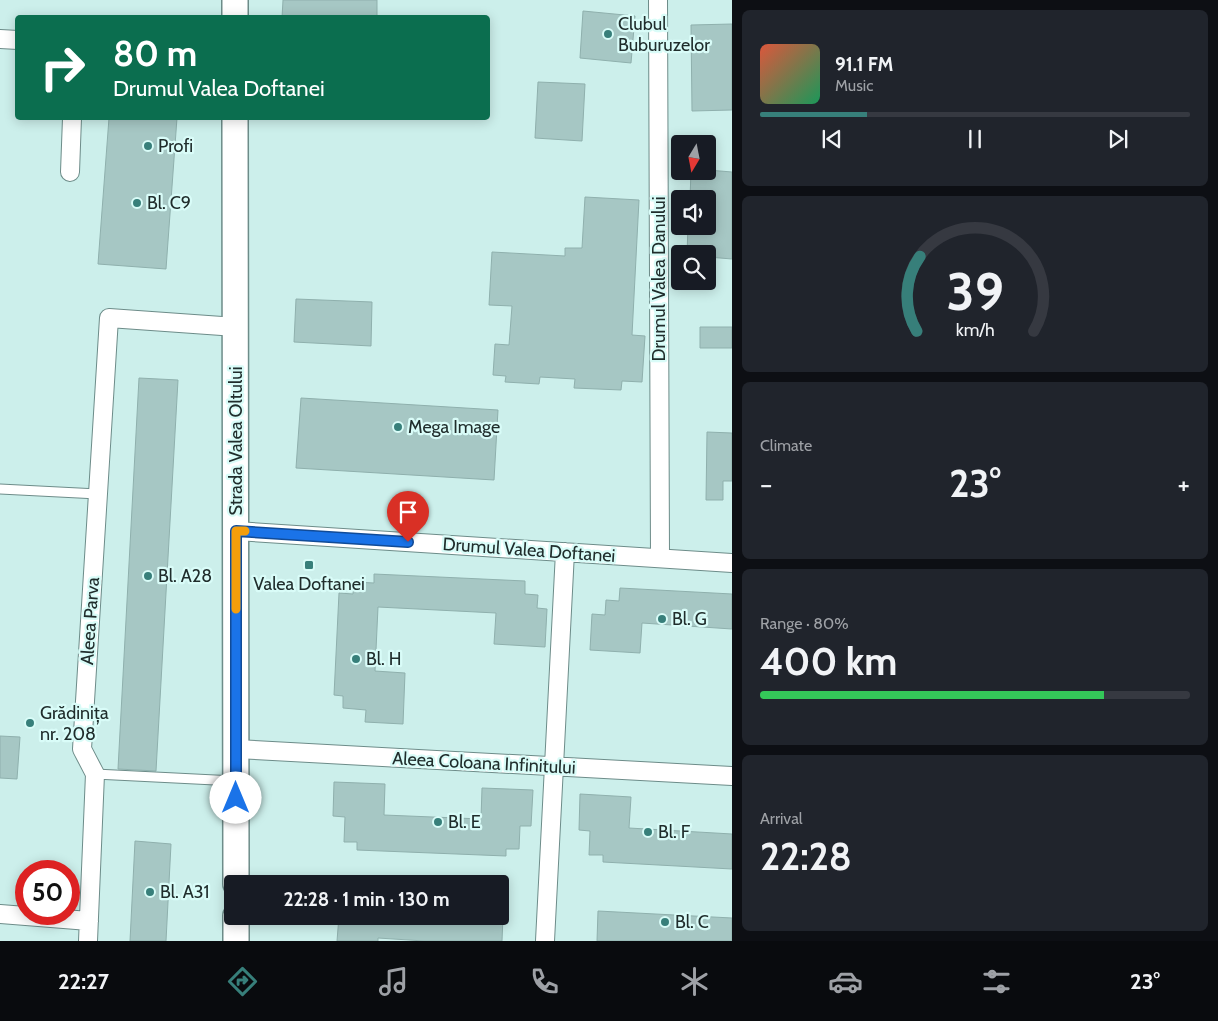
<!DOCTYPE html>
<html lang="en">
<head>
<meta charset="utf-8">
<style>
  :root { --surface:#171b24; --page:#20242c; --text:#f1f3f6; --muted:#9ea1a6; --line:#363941; --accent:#377f7a }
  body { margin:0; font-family:Cabin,sans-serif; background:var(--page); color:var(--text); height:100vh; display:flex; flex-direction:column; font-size:19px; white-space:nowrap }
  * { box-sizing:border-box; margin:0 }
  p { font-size:16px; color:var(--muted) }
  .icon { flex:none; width:28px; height:28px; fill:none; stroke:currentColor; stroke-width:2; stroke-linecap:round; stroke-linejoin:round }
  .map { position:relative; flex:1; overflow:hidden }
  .panel { display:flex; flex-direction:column; gap:10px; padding:10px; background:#0d0f14; width:486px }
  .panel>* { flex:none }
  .hud { position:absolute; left:15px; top:15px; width:475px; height:105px; border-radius:5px; box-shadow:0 2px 12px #0003; background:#0b6e4f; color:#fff; overflow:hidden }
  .needle { width:32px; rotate:190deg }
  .fabs { position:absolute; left:671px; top:135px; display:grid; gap:10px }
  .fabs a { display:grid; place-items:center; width:45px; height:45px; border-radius:5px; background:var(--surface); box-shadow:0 2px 12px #0003; font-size:25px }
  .speed { position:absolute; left:15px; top:860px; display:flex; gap:10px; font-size:25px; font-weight:700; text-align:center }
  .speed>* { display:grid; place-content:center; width:65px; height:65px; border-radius:50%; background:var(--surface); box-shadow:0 2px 12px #0003; line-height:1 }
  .speed .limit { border:8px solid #d22; background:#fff; color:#111 }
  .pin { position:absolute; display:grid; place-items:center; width:42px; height:42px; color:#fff; margin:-51px -21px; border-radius:50% 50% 50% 0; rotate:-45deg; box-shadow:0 0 5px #0007 }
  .pin .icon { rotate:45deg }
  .me { position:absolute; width:55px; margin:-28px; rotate:0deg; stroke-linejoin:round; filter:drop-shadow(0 0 4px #0008) }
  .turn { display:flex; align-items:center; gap:18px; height:105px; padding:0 15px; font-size:22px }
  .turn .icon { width:65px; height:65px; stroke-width:2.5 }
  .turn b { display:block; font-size:35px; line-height:42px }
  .big { font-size:38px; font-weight:800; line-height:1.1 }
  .panel .tile { flex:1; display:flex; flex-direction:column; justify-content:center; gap:8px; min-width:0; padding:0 18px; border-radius:8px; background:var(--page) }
  .panel .dial { align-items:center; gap:0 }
  .dial svg { height:130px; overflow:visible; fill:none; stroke:var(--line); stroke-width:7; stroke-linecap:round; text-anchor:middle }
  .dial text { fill:var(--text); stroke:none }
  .song { display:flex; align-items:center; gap:15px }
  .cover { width:60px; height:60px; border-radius:8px; background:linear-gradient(135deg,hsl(10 70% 55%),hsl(150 70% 35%)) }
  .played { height:5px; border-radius:2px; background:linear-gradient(90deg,var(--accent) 25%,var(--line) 25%) }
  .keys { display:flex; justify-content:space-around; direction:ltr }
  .heat { display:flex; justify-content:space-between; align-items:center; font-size:28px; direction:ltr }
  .charge { height:8px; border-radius:4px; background:linear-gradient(90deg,#34c759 80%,var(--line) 0) }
  .trip { position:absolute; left:224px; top:875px; width:285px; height:50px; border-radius:5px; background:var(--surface); box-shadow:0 2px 12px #0003; font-weight:800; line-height:50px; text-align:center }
  .menu { display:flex; height:80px; justify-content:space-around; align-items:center; background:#090b0e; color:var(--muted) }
  .menu .icon { width:35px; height:35px }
  .menu .active { color:var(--accent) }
  .menu b { font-size:22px; color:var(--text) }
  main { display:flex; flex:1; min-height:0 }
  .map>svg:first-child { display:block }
</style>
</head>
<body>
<main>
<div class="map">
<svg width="732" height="941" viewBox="0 0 732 941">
  <rect width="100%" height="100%" fill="#ccefeb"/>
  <path fill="#a6c7c4" stroke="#8fb0ad" d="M283 0H377V18H282Z
    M583 11 635 16 631 63 580 58Z
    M732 24V110L692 111 691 25Z
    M538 82 585 84 582 141 535 138Z
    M109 118H177L166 269 98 264Z
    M708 170 732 172V259L708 257V254H687L688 226H708V199H690L691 171Z
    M585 197 639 200 632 335 645 336 642 382 622 381 621 390 574 388 575 379 540 377 539 384 505 382 506 376 493 375 495 344 509 345 512 306 489 305 492 252 565 256V248H582Z
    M296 299 372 302 371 346 294 342Z
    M700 327H732V348H700Z
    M139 378 178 380 156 771 118 769Z
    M301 398 498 410 494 480 296 468Z
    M707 432 732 433V481H723V500H706Z
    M374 574 525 581V594L538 595 537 608 547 609 545 647 494 644 496 613 378 607 375 671 405 673 403 724 365 722 366 710 343 708V696L334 695 339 593 353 594 354 582 374 583Z
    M620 588 732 594V629L642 623 640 653 590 650 592 614 605 615 606 600 619 601Z
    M0 736 20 737 17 779 0 778Z
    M334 782 385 784 384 815 481 819 482 788 533 790 531 826H520L519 849H506V856L357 850V842H344L345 817 333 816Z
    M580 794 631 797 629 828 732 834V869L603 862V855H589L590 831 579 830Z
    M135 841 171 844 166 941H130Z
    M598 911 732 918V941H597Z
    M339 916H503L502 941H424L378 938V941H337Z"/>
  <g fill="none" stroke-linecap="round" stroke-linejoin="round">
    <g stroke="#6d8c89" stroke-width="11">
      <path id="service" d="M0 489 98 494
        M95 774 235 781"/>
    </g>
    <g stroke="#6d8c89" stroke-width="20">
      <path id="minor" d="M658 0 660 558
        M0 39 18 40
        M70 172 72 118
        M236 531 732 563
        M236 749 732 776
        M0 914 89 921
        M88 941 95 774 82 749 109 318 236 327
        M545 941 565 552"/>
    </g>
    <g stroke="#6d8c89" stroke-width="28">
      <path id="secondary" d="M235 18V0
        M235 118 236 884
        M236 916V941"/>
    </g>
    <use href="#service" stroke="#fff" stroke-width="9"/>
    <use href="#minor" stroke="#fff" stroke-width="18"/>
    <use href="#secondary" stroke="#fff" stroke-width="25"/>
  </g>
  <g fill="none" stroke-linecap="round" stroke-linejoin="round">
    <g stroke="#114b97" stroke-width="12">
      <path id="route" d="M236 798V531L408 542"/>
    </g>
    <use href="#route" stroke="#1a73e8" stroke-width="9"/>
    <path stroke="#f59e0b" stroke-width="9" d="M236 609V531H245"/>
  </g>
  <g fill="#377f7a" stroke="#d9fcf8" stroke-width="2">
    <circle cx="608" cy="34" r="5"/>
    <circle cx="148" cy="146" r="5"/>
    <circle cx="137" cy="203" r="5"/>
    <circle cx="398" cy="427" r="5"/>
    <rect x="304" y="560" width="10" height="10" rx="2.5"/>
    <circle cx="148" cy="576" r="5"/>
    <circle cx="662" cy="619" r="5"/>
    <circle cx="356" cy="659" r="5"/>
    <circle cx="30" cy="723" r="5"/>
    <circle cx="438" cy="822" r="5"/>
    <circle cx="648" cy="832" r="5"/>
    <circle cx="150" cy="892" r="5"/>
    <circle cx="665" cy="922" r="5"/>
  </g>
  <g text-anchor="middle" stroke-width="4.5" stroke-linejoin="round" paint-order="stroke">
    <g font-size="18" fill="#202d2c" stroke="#d9fcf8" text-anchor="start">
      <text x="618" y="30">Clubul<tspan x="618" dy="21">Buburuzelor</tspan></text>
      <text x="158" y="152">Profi</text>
      <text x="147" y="209">Bl. C9</text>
      <text x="408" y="433">Mega Image</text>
      <text x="158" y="582">Bl. A28</text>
      <text x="309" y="590" text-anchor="middle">Valea Doftanei</text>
      <text x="672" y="625">Bl. G</text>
      <text x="366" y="665">Bl. H</text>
      <text x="40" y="719">Grădinița<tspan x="40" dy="21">nr. 208</tspan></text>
      <text x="448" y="828">Bl. E</text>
      <text x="658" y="838">Bl. F</text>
      <text x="160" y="898">Bl. A31</text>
      <text x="675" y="928">Bl. C</text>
    </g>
    <g font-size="18" fill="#202d2c" stroke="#d9fcf8">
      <text transform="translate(659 279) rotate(-90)" y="6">Drumul Valea Danului</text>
      <text transform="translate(236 441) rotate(-90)" y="6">Strada Valea Oltului</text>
      <text transform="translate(529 550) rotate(4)" y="6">Drumul Valea Doftanei</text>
      <text transform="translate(90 621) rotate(-86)" y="6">Aleea Parva</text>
      <text transform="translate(484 763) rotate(3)" y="6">Aleea Coloana Infinitului</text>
    </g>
  </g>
</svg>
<div class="fabs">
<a><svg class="needle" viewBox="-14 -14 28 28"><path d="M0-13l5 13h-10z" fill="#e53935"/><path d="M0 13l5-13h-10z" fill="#9ea1a6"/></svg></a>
<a><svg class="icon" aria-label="sound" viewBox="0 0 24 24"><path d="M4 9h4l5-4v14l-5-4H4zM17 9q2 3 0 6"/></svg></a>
<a><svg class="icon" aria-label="search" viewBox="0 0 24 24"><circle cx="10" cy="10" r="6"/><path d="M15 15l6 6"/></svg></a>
</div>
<div class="speed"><div class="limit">50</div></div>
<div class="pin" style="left:408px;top:542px;background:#d93025"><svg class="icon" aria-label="arrive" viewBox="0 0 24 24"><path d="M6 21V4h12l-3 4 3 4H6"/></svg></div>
<svg class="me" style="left:236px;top:798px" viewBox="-20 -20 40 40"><circle r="19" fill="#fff"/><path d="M0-13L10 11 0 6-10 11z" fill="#1a73e8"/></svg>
<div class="trip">22:28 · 1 min · 130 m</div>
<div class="hud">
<div class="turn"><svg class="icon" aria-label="right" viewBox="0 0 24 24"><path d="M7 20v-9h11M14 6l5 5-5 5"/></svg><div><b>80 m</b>Drumul Valea Doftanei</div></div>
</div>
</div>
<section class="panel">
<div class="tile">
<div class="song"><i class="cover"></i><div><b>91.1 FM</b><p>Music</p></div></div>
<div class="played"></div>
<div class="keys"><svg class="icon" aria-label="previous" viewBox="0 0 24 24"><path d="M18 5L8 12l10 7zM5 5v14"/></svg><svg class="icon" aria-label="pause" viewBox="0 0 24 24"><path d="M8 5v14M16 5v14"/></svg><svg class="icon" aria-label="next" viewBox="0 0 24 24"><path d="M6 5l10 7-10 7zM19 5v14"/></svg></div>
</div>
<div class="tile dial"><svg viewBox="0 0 100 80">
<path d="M14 69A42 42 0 1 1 86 69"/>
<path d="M14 69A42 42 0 0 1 16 23" stroke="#377f7a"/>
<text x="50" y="56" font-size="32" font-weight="700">39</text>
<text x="50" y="72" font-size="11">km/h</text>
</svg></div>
<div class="tile"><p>Climate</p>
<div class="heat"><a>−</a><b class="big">23°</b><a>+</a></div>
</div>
<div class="tile"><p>Range · 80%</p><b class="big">400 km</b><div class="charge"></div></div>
<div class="tile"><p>Arrival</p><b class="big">22:28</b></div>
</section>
</main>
<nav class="menu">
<b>22:27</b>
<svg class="icon active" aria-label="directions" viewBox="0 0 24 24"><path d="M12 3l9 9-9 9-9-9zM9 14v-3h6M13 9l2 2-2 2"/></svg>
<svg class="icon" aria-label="music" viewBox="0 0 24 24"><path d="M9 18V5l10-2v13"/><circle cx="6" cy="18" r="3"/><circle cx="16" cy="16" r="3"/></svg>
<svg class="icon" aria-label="phone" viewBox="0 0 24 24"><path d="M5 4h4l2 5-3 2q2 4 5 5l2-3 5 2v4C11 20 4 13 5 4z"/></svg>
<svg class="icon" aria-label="climate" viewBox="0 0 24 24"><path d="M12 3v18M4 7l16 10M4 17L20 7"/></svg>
<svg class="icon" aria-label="car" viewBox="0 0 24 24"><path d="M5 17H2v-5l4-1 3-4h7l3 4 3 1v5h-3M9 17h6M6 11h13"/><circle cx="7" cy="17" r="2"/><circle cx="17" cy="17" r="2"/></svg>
<svg class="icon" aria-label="filters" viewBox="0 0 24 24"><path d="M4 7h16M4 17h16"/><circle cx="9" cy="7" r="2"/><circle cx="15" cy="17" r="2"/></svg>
<b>23°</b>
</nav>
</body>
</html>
